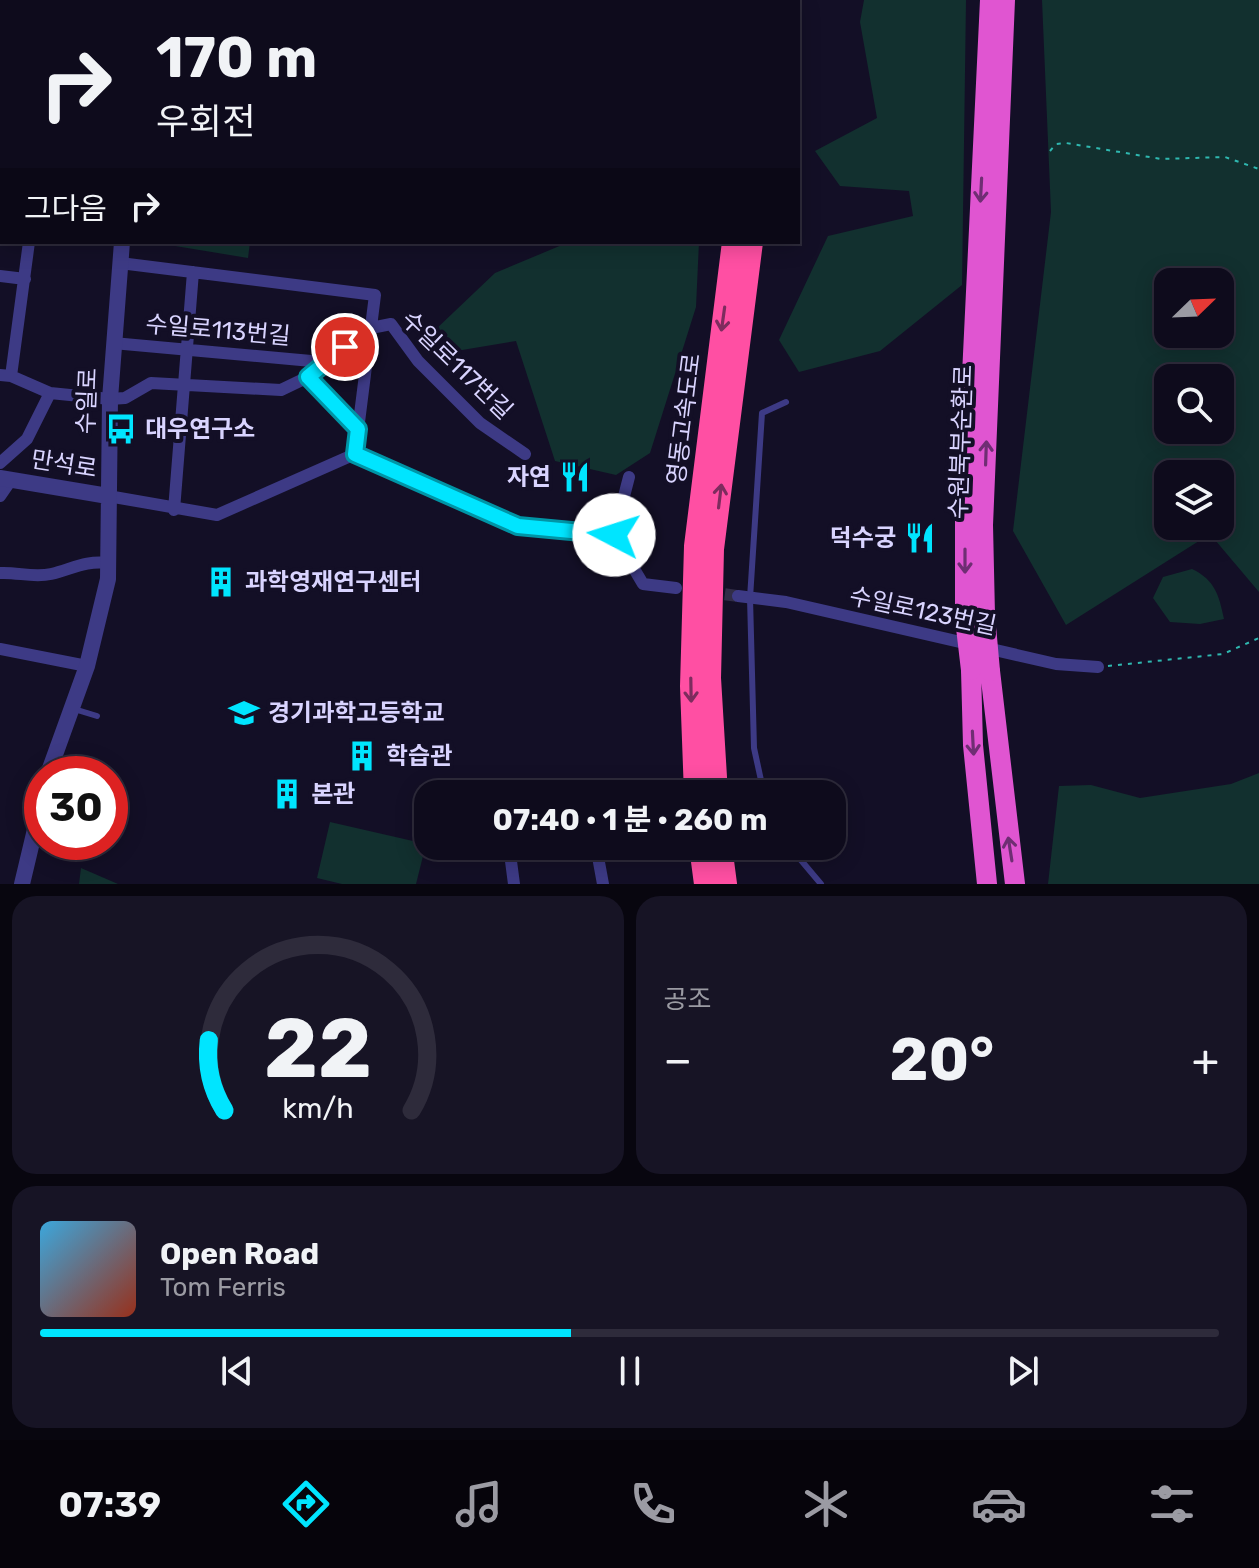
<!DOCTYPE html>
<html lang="ko">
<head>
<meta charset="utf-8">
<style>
  :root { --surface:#0e0b1c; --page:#171425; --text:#f1f3f6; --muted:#9b9ba3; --line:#2e2b3b; --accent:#00e5ff }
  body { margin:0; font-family:Rubik,"Noto Sans KR",sans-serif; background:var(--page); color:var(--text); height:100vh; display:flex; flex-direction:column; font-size:30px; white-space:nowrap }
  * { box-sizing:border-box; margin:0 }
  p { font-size:26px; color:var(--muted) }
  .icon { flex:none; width:44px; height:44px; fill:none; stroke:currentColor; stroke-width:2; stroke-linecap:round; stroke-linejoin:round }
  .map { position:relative; height:884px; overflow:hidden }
  .drawer { display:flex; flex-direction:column; gap:12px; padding:12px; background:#08060f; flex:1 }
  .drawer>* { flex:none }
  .guide { position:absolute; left:0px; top:0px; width:800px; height:244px; box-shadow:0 4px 20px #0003,0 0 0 2px var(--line); background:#0e0b1c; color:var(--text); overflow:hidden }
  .needle { width:52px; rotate:67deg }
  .buttons { position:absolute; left:1154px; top:268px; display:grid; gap:16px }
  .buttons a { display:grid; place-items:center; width:80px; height:80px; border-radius:16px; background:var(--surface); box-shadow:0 4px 20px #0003,0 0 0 2px var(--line); font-size:40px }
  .speed { position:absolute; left:24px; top:756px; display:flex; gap:16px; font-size:40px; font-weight:700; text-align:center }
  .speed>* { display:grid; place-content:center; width:104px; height:104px; border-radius:50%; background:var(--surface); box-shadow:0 4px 20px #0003,0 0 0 2px var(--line); line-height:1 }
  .speed .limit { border:12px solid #d22; background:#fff; color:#111 }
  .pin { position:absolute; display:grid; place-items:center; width:68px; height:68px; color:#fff; margin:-34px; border:4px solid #fff; border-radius:50%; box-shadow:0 2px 8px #0007 }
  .me { position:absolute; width:88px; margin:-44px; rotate:275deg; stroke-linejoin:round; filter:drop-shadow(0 0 6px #0008) }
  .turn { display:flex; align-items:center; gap:28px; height:168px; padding:0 24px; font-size:36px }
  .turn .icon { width:104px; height:104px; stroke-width:2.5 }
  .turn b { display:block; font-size:56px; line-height:68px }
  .then { display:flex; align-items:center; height:76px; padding:0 24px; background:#0003; gap:16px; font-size:30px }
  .big { font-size:60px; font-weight:700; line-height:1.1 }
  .drawer .card { flex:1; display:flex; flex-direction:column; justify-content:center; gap:12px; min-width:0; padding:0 28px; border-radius:24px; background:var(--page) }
  .drawer .dial { align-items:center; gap:0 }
  .dial svg { height:208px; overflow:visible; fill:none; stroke:var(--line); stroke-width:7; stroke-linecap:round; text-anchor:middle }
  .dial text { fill:var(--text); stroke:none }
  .song { display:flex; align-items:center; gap:24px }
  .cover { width:96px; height:96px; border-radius:12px; background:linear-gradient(135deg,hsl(200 70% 55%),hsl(10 70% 35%)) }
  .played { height:8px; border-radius:4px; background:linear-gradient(90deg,var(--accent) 45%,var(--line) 45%) }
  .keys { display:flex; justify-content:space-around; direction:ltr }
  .heat { display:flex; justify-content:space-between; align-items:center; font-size:44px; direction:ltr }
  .drawer .tiles { flex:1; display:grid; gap:12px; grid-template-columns:1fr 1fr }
  .card:last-child { grid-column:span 2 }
  .trip { position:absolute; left:414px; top:780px; width:432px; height:80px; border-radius:24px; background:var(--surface); box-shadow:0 4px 20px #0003,0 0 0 2px var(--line); font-weight:700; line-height:80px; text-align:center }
  .menu { display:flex; height:128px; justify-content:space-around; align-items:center; background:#06040b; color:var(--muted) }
  .menu .icon { width:56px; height:56px }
  .menu .selected { color:var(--accent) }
  .menu b { font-size:36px; color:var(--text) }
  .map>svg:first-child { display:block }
</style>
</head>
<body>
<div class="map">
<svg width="1259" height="884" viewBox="0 0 1259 884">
  <rect width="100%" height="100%" fill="#130f26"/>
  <path fill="#12302f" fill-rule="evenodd" d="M518 0H721L515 2Z
    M864 0H966L962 285 880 351 799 372 779 340 828 236 913 216 909 191 840 186 815 151 877 118 860 22Z
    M1042 0H1259V592L1210 534 1066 625 1013 531 1051 212ZM1168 282H1220V334H1168ZM1168 378H1220V430H1168ZM1168 474H1220V526H1168Z
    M151 242H250L248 258Z
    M569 242H699L696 307 650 453 616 475 555 461 516 341 456 351 434 331 495 273Z
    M1192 569C1215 580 1219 595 1224 619L1200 624 1170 622 1153 598 1163 577Z
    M1259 773V884H1048L1059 786 1091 785 1140 798 1231 784Z
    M330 822 426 844 416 884H342L317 878Z
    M81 868 118 884H79Z"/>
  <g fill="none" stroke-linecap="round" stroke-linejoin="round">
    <path stroke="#312d47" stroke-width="12" stroke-dasharray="12 6" stroke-linecap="butt" d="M707 592 738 596"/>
    <path stroke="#2fb8b0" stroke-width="2" stroke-dasharray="4 6" stroke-linecap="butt" d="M1050 151 1056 144 1066 143 1161 159 1225 157 1259 169
      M1108 666 1223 654 1259 638"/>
    <path stroke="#3d3a85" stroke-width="6" d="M74 709 97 716
      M764 794 754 748 750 598 762 413 786 402
      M789 846 821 884"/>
    <path stroke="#3d3a85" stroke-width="12" d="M261 0 268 2
      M48 2V0
      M484 2 488 0
      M0 75 2 76
      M0 166 2 167
      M120 263 375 295 355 454
      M0 276 25 279
      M113 343 366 366
      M0 375 11 376 50 393 110 399 125 398 151 383 281 390 308 377 371 328 391 324 418 361 480 423 525 454
      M11 376 29 242
      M308 377 358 429
      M0 463 27 439 50 393
      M0 496 11 480
      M108 496 217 515 355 454 518 526 614 535 643 584 676 588
      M174 510 193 272
      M614 535 629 477
      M0 573C18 572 33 578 51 574 72 569 86 560 108 563
      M738 596 786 602 1056 664 1098 667
      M0 649 87 666
      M509 846 514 884
      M596 846 603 884"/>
    <path stroke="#3d3a85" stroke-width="16" d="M144 2V0
      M0 478 108 496
      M48 774 87 666 108 579 110 399 122 242
      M22 884 42 800"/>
    <path stroke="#e055d1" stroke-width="20" d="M985 615 983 525 1005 0
      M965 619V521L990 0
      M971 670 973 745 987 884
      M990 671 1015 884"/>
    <path stroke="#ff4fa3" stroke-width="22" d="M766 2V0
      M786 2V0
      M695 794 691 686 695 546 733 242
      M717 794 710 678 713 549 752 242
      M700 846 705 884
      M721 846 726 884"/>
    <path stroke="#e055d1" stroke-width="20" d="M985 615 990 671
      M965 619 971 670"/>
  </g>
  <defs><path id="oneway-shaft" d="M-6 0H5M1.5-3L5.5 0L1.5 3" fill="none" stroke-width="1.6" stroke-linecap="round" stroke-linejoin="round" transform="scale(2)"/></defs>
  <g stroke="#6f2e73">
    <use href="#oneway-shaft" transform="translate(981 190) rotate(93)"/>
    <use href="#oneway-shaft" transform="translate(986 453) rotate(-88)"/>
    <use href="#oneway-shaft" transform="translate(965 561) rotate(90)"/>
    <use href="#oneway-shaft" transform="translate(973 743) rotate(87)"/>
    <use href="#oneway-shaft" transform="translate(1010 849) rotate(-99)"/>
  </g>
  <g stroke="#7d2c5e">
    <use href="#oneway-shaft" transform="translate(723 319) rotate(98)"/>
    <use href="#oneway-shaft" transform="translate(720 496) rotate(-83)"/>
    <use href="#oneway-shaft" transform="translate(691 690) rotate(89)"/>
  </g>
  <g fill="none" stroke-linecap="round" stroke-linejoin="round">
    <g stroke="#0095a6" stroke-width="20">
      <path id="route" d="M345 347 308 377 358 429 355 454 518 526 614 535"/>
    </g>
    <use href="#route" stroke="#00e5ff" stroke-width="14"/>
  </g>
  <defs>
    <g id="bus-bare" transform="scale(2.4)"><path d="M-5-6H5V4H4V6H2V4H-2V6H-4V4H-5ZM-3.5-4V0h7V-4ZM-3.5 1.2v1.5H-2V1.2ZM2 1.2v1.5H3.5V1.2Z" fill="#00e5ff" stroke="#130f26" stroke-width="2.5" paint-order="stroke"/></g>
    <g id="restaurant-bare" transform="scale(2.4)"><path d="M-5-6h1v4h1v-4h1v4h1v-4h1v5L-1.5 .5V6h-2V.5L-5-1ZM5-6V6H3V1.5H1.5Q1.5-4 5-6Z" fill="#00e5ff" stroke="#130f26" stroke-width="2.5" paint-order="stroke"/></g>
    <g id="building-bare" transform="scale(2.4)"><path d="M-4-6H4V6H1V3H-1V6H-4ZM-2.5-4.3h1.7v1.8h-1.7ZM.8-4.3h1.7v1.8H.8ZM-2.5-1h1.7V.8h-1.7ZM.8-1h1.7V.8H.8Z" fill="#00e5ff" stroke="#130f26" stroke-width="2.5" paint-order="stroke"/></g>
    <g id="school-bare" transform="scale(2.4)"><path d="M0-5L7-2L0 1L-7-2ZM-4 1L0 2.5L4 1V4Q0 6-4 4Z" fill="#00e5ff" stroke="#130f26" stroke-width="2.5" paint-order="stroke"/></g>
  </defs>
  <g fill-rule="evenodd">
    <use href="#bus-bare" x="121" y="429"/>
    <use href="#restaurant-bare" x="575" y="477"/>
    <use href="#restaurant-bare" x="920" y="538"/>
    <use href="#building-bare" x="221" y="582"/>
    <use href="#school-bare" x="244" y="713"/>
    <use href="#building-bare" x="362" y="756"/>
    <use href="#building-bare" x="287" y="794"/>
  </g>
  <g text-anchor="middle" stroke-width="8" stroke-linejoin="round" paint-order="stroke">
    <g font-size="24" fill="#d9d4ff" stroke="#130f26">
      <text transform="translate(218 330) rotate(5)" y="8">수일로113번길</text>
      <text transform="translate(457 365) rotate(44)" y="8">수일로117번길</text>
      <text transform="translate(87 401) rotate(-88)" y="8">수일로</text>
      <text transform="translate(684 419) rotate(-83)" y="8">영동고속도로</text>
      <text transform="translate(961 442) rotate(-88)" y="8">수원북부순환로</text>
      <text transform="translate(64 464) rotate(9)" y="8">만석로</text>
      <text transform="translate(923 611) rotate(12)" y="8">수일로123번길</text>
    </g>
    <g font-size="24" font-weight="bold" fill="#d9d4ff" stroke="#130f26" text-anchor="start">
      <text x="145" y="437">대우연구소</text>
      <text x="551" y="485" text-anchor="end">자연</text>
      <text x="896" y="546" text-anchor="end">덕수궁</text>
      <text x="245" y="590">과학영재연구센터</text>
      <text x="268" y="721">경기과학고등학교</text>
      <text x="386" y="764">학습관</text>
      <text x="311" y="802">본관</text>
    </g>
  </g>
</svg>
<div class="buttons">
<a><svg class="needle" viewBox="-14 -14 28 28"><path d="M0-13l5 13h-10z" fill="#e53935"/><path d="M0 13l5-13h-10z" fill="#9b9ba3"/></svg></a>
<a><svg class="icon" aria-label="search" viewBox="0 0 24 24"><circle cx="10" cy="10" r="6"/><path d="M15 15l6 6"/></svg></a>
<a><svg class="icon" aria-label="layers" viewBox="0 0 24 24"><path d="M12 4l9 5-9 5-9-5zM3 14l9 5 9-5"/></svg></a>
</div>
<div class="speed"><div class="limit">30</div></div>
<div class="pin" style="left:345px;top:347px;background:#d93025"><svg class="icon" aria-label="arrive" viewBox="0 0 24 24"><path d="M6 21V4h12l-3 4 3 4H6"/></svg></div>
<svg class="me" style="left:614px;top:535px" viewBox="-20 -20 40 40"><circle r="19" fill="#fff"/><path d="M0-13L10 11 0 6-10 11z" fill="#00e5ff"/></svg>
<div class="trip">07:40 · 1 분 · 260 m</div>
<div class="guide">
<div class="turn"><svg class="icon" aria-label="right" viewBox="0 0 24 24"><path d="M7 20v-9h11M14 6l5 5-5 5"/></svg><div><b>170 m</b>우회전</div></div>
<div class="then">그다음<svg class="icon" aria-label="right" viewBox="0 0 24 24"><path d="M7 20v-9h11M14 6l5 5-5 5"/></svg></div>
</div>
</div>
<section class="drawer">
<div class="tiles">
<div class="card dial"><svg viewBox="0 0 100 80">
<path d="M14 69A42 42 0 1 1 86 69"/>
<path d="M14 69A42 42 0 0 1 8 42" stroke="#00e5ff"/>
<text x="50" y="56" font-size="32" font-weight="700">22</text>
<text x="50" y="72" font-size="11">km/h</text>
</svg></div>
<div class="card"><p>공조</p>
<div class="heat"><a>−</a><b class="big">20°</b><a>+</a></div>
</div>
<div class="card">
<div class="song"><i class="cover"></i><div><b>Open Road</b><p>Tom Ferris</p></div></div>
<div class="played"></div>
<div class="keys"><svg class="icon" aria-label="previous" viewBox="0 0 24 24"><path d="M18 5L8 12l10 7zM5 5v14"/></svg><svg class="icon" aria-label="pause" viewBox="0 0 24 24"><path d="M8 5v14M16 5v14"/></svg><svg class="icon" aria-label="next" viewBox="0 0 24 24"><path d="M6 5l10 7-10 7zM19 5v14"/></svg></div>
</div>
</div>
</section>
<nav class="menu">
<b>07:39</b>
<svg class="icon selected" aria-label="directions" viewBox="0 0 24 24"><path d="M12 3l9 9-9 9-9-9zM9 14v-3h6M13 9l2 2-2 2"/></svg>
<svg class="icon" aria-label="music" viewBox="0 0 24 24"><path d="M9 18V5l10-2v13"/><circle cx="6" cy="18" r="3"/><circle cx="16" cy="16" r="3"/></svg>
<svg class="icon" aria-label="phone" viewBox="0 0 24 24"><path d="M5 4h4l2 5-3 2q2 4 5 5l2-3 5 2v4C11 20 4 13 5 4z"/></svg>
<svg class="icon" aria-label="climate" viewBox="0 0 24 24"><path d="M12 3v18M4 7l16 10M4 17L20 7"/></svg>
<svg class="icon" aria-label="car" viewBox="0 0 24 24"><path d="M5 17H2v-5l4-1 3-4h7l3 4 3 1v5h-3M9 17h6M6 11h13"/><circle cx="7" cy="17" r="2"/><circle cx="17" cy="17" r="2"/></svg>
<svg class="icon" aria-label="filters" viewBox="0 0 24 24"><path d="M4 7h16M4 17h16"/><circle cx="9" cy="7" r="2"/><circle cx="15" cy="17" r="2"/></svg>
</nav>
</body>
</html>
